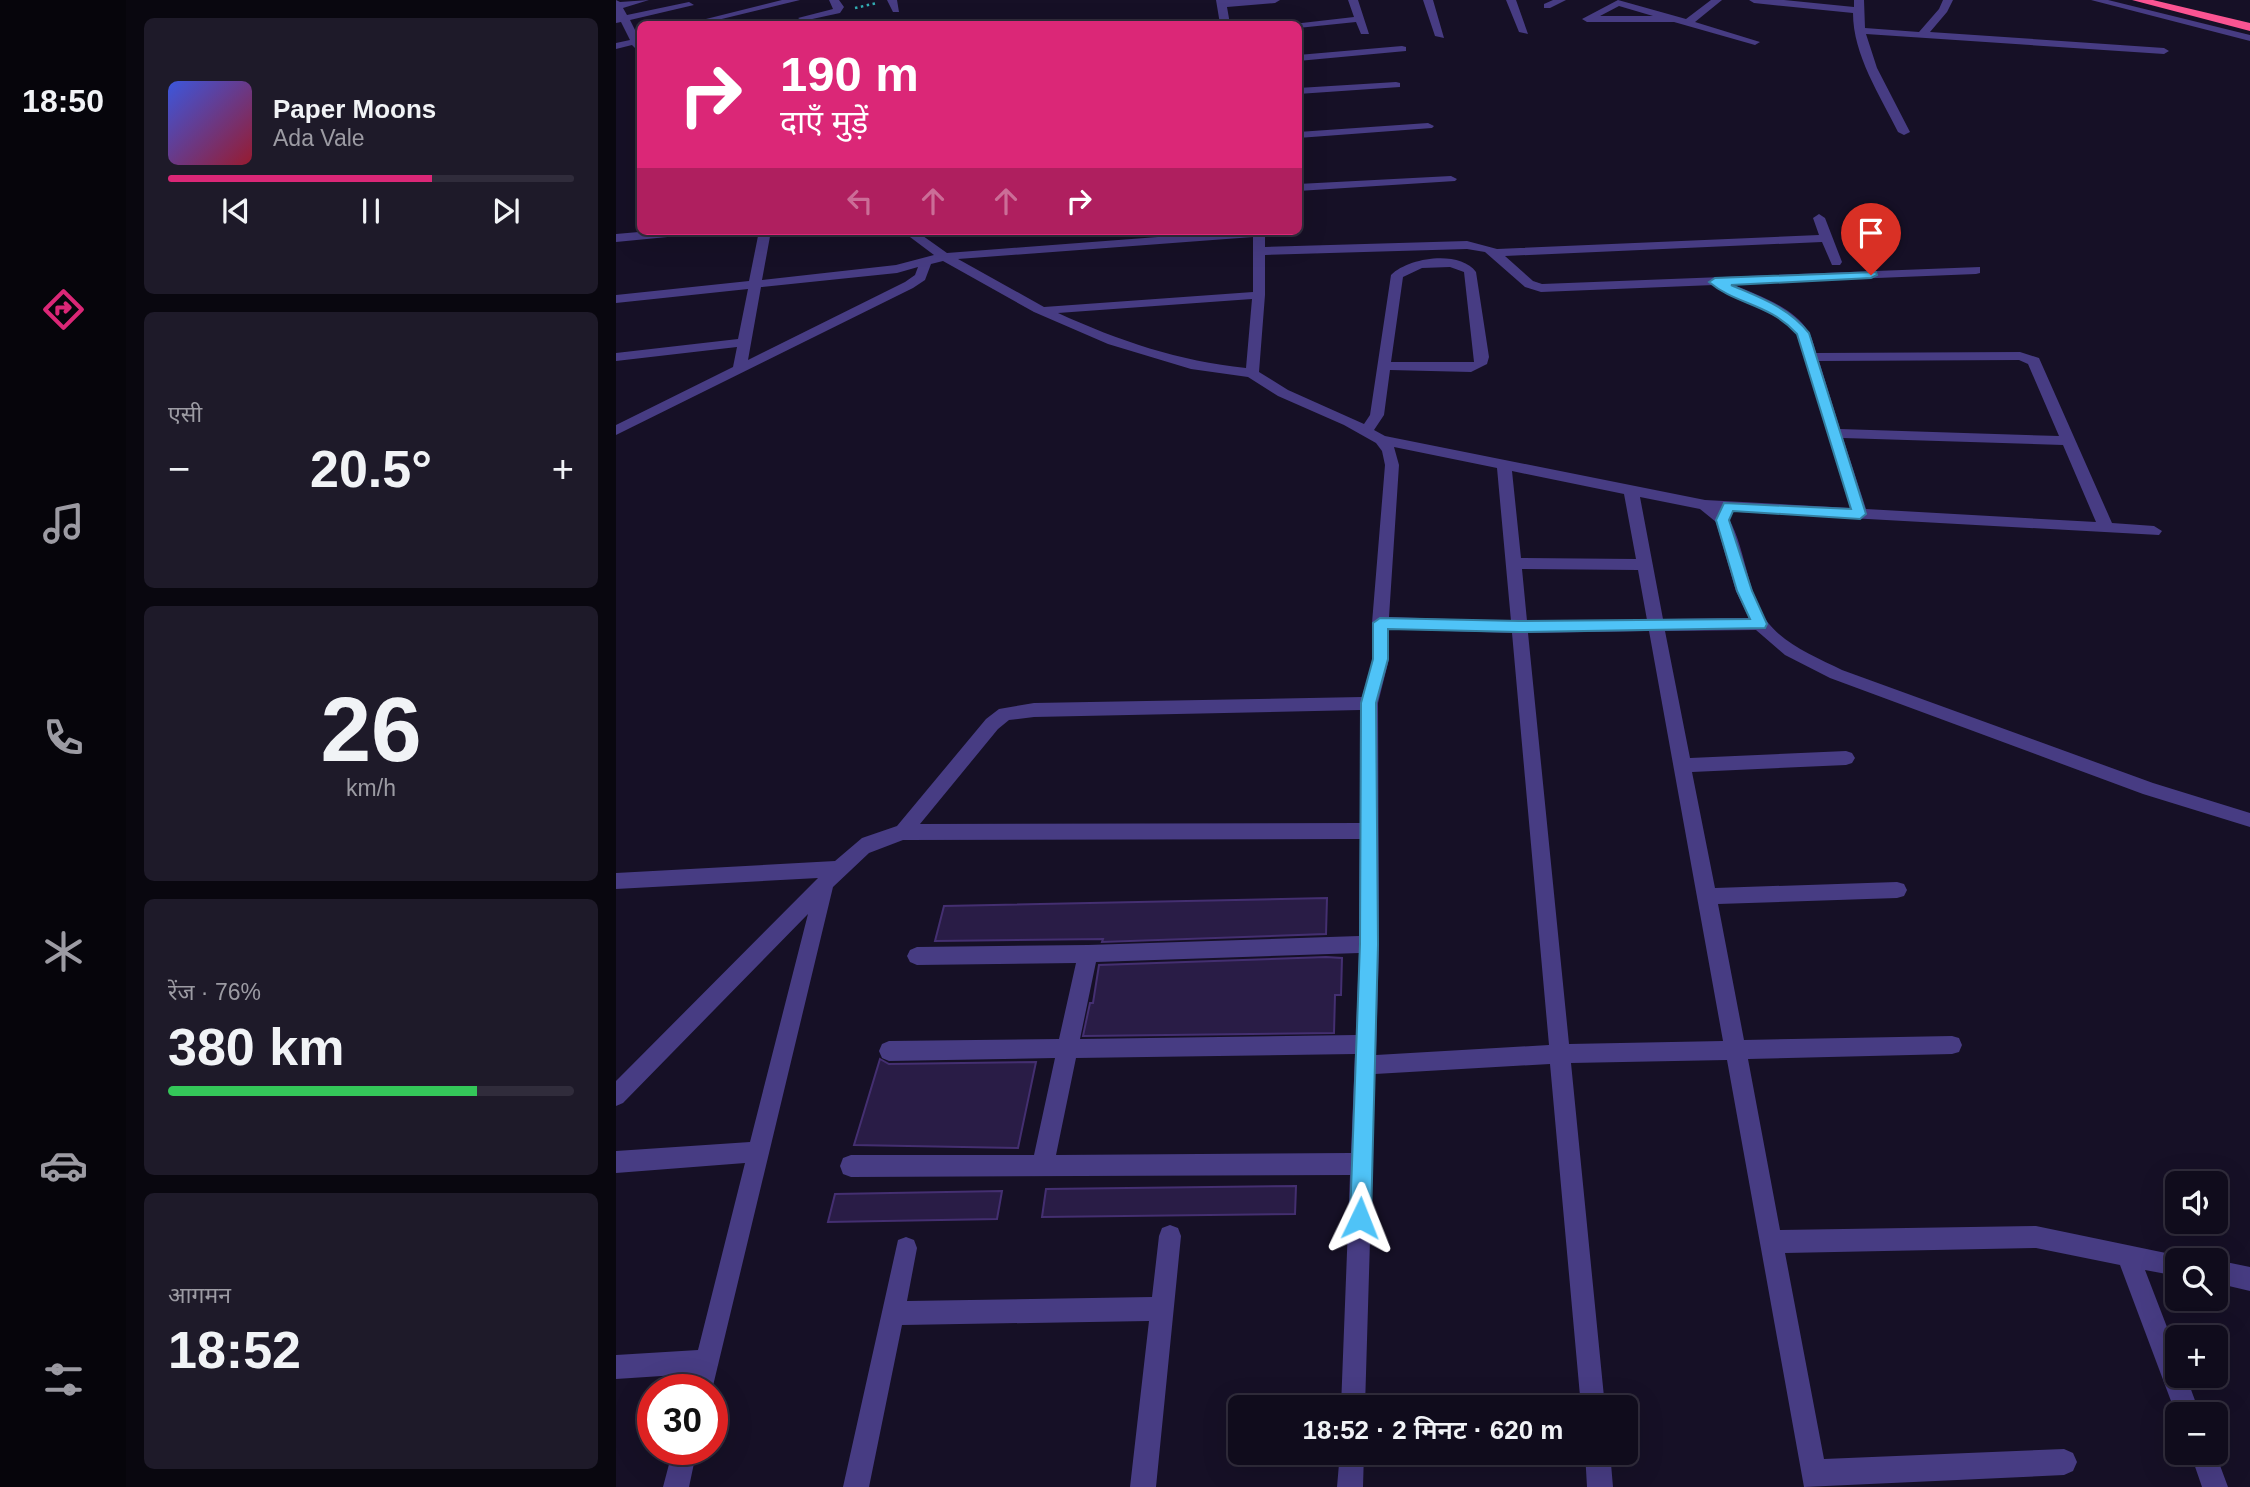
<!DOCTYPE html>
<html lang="hi">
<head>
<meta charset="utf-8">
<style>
  :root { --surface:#100c1c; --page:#1e1a29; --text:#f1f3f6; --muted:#9c9ba3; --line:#302c3b; --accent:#db2777 }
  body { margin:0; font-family:Helvetica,"Noto Sans Devanagari",sans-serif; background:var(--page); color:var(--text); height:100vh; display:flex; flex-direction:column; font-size:26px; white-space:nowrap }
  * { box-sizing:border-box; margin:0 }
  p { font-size:23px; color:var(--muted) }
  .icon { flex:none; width:38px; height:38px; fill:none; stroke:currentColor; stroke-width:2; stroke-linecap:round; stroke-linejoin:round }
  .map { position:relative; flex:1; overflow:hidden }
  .drawer { display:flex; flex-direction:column; gap:18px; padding:18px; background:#09070f; width:490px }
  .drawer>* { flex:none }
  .banner { position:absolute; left:21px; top:21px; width:665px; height:214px; border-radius:10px; box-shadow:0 7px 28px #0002,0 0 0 2px var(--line); background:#db2777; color:#fff; overflow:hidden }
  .tools { position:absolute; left:1549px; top:1171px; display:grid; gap:14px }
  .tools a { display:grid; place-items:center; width:63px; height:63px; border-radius:10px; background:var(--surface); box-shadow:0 7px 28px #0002,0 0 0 2px var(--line); font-size:35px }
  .speed { position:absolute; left:21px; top:1374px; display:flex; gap:14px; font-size:35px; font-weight:700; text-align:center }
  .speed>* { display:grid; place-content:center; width:91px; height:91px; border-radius:50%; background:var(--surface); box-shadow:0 7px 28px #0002,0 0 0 2px var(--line); line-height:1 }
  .speed .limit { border:10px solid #d22; background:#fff; color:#111 }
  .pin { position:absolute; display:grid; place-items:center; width:60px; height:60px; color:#fff; margin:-72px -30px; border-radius:50% 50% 50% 0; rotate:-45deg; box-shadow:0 0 7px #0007 }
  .pin .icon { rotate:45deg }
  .me { position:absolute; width:77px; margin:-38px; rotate:2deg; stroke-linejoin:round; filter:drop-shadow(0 0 5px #0008) }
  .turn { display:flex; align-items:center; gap:24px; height:147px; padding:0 28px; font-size:32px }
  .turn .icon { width:91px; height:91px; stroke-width:2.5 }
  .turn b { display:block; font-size:49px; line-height:60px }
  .lanes { display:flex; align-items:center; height:66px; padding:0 28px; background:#0003; justify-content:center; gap:35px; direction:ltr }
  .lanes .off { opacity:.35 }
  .big { font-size:52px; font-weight:600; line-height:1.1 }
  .drawer .card { flex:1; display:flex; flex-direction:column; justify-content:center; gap:10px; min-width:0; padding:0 24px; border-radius:10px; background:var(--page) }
  .drawer .dial { align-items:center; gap:0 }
  .dial b { font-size:91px; line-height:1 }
  .song { display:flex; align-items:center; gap:21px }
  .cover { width:84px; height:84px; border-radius:10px; background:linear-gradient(135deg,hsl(230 70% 55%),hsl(350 70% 35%)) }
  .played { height:7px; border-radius:4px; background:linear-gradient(90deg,var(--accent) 65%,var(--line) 65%) }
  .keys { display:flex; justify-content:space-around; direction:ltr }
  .heat { display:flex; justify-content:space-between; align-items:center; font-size:38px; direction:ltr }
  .charge { height:10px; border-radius:5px; background:linear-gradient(90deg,#34c759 76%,var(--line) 0) }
  .trip { position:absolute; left:612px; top:1395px; width:410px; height:70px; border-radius:10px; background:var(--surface); box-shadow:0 7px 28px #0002,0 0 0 2px var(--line); font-weight:600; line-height:70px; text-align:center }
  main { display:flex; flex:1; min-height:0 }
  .tab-bar { display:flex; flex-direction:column; width:126px; justify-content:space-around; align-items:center; background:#06050b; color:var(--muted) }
  .tab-bar .icon { width:49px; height:49px }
  .tab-bar .selected { color:var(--accent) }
  .tab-bar b { font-size:32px; color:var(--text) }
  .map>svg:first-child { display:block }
</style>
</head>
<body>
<main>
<nav class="tab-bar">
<b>18:50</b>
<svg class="icon selected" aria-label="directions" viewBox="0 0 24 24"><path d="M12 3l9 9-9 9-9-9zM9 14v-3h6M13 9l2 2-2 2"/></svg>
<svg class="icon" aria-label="music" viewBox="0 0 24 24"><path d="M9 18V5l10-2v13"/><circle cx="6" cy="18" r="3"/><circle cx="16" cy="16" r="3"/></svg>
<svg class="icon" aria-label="phone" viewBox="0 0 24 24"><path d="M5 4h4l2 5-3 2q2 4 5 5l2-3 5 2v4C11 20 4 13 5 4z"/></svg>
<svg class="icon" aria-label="climate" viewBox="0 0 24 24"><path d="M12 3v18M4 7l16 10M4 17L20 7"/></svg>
<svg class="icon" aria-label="car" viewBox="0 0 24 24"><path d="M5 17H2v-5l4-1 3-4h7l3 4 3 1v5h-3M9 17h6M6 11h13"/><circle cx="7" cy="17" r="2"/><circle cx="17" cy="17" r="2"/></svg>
<svg class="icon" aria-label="filters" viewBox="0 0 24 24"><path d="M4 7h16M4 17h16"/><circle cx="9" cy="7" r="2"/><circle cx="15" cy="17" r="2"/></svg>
</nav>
<section class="drawer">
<div class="card">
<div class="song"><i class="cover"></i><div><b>Paper Moons</b><p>Ada Vale</p></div></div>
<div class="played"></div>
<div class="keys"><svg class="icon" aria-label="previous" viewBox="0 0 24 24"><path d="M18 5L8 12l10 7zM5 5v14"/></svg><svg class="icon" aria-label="pause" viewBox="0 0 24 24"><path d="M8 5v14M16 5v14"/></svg><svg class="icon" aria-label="next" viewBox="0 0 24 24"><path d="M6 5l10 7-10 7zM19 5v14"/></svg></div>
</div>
<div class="card"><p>एसी</p>
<div class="heat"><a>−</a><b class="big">20.5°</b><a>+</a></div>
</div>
<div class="card dial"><b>26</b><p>km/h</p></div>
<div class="card"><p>रेंज · 76%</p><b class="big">380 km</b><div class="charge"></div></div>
<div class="card"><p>आगमन</p><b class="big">18:52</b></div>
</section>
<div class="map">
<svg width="1634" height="1487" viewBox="0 0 1634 1487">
  <rect width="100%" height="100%" fill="#161026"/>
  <path fill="#291c46" stroke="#442f71" stroke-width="2" d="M711 898 710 934 486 942 487 939 319 941 328 906Z
    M710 957 726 958 725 995H719L718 1033 467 1036 474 1003H477L483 965Z
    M264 1059 273 1064 420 1062 402 1148 238 1145Z
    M680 1186 679 1214 426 1217 430 1189Z
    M386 1191 381 1219 212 1222 219 1194Z"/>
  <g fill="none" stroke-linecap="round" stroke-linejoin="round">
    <path stroke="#33aeb4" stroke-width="2.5" stroke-dasharray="2.5 3.5" stroke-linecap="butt" d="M239 8 261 3"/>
    <path fill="#473c83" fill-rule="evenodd" d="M0 0 4 2 33 0 7 8 11 15 73 2 78 5 14 20 24 40V53L16 45 0 49V43L14 40 5 22 0 23Z
      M166 0H184L85 24 78 22Z
      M213 0H223L228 7 224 13 187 21 182 18 217 9Z
      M271 0H281L283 12H277Z
      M600 0H664L659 3 611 7 614 24H604Z
      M732 0H742L753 34H745L740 22 682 28V24H677L738 17Z
      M807 0H817L828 38 819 36Z
      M890 0H900L912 34 903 32Z
      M937 0H950L934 8H928V4Z
      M1002 0 1070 19 1095 0H1106L1079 22 1144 42 1139 45 1058 22H971L966 19ZM1003 6 1037 16H984Z
      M1133 0H1168L1238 7V0H1248L1249 28 1303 32 1323 9 1327 0H1337L1331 12 1314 32 1548 48 1553 51 1548 54 1250 34 1261 68 1294 132 1288 135 1282 132C1264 95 1237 55 1237 13L1138 3Z
      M1475 0H1492L1634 35V41Z
      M786 46 790 47V51L682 61V55Z
      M780 82 784 83V87L682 94V88Z
      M812 123 818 126 816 128 682 138V132Z
      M835 176 841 179 839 181 682 191V184Z
      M1203 214 1209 218 1226 262 1224 265H1216L1206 242 889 256 917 281 926 284 1364 267V273L1360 274 1115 284C1140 294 1177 307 1192 331 1196 337 1198 346 1200 353L1404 352 1423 358 1496 523 1538 526 1546 531 1543 535 1106 511C1127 529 1130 592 1150 620 1167 644 1200 657 1226 670L1537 783 1634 813V827L1527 794 1214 678 1169 655 1140 630 1049 631 1074 758 1230 751 1236 753 1239 758 1236 763 1230 765 1076 772 1099 888 1281 882 1288 884 1291 890 1288 896 1281 898 1102 904 1128 1040 1336 1036 1343 1038 1346 1045 1343 1052 1336 1054 1132 1059 1164 1230 1420 1226 1569 1257 1570 1260H1561V1276L1529 1270 1561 1353V1376H1570L1584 1414H1561V1417L1504 1265 1420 1248 1169 1253 1208 1459 1448 1449 1457 1453 1461 1462 1457 1471 1448 1475 1188 1487 1111 1060 955 1063 989 1407H965L934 1064 759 1074 749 1407H725L734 1175 235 1177 227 1174 224 1166 227 1158 235 1155H418L439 1058 273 1061 266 1058 263 1051 266 1044 273 1041 443 1039 460 963 301 965 294 962 291 956 294 950 301 947 472 945 743 936 744 839 287 840 253 853 217 887 96 1390H72L76 1374 0 1379V1355L82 1350 129 1163 0 1173V1151L134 1142 192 914 7 1103 0 1106V1081L202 878 0 889V873L219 861 246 838 281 826 370 719 383 709 418 703 746 697 757 659 756 623 769 465 766 451 760 443 728 425 662 396 632 377 575 369 492 344 418 312 327 261 315 264 309 280 297 288 0 435V425L117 367 121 347 0 361V353L122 339 132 289 0 303V295L133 281 143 231H155L146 280 280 265 318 255 286 231H300L331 253 621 231H649V247L851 241 881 249 1203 235 1197 218ZM637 237V292L428 307 342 259ZM851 249 869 252 909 287 925 292 1098 285 1164 319 1181 334 1235 508 1089 500 769 436 758 430 768 415 774 370 855 372 871 364 873 357 860 272C844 250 793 257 775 275L754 415 748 424 672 390 643 372 649 295V255ZM302 267 299 275 289 282 132 360 145 287 281 273ZM834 267 848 272 858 362H775L787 277 806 268ZM636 299 630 368C563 361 503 341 442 313ZM1403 360 1412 364 1443 436 1224 429 1203 361ZM1227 438 1447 445 1480 522 1250 509ZM778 447 881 468 895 621 773 617 783 465ZM896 471 1008 494 1020 559 905 558ZM1024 497 1084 509 1100 522 1120 591 1133 618 1047 619ZM906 569 1022 570 1031 620 911 621ZM772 629 896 633 933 1045 760 1055 763 944 762 703 773 659ZM1033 631 1107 1041 953 1044 912 633ZM744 710V823L304 824 382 729 393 720 418 717ZM743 953 740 1035 464 1039 480 962ZM739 1054 735 1153 440 1155 460 1058Z
      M34 231H78L72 235 0 242V234Z
      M554 1225 562 1228 565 1236 540 1487H514L533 1321 286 1325 253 1487H227L282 1240 290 1237 298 1240 301 1248 291 1301 536 1297 543 1236 546 1228Z
      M1600 1260 1634 1267V1291L1600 1283Z
      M57 1449H81L73 1487H47Z
      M724 1452H748L747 1487H721Z
      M969 1452H994L997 1487H971Z
      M1574 1452H1599L1612 1487H1586Z"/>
    <path fill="#fa5492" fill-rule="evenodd" d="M1516 0H1537L1634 23V31Z"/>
  </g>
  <path fill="#4fc3f7" stroke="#337fa1" stroke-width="2" d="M1260 272 1261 275 1255 278 1115 285C1145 298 1172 307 1193 333L1250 514 1244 519 1117 511 1113 520 1136 591 1151 624 1149 628 903 632 772 629V659L760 703 762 944 755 1218 752 1225 744 1228 737 1225 734 1218 744 944 745 703 757 659V623L764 618 903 621 1134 619 1121 591 1100 520 1108 503 1235 509 1181 334C1153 303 1120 305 1093 282L1099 278Z"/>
</svg>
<div class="tools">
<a><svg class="icon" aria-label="sound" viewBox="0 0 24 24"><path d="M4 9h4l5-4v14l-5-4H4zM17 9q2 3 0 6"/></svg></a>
<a><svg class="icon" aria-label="search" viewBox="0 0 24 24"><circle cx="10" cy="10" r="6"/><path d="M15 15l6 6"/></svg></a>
<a>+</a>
<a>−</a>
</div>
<div class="speed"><div class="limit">30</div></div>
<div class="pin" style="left:1255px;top:275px;background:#d93025"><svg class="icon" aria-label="arrive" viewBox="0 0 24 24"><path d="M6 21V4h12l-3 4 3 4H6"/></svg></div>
<svg class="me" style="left:744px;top:1218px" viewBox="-20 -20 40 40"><path d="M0-17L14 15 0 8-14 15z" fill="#4fc3f7" stroke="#fff" stroke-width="4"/></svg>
<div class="trip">18:52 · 2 मिनट · 620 m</div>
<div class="banner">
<div class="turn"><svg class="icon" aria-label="right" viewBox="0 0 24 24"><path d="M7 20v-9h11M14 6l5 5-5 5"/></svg><div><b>190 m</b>दाएँ मुड़ें</div></div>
<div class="lanes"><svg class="icon off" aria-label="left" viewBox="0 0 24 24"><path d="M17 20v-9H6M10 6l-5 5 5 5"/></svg><svg class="icon off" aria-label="ahead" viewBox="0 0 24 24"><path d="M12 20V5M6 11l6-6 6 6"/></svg><svg class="icon off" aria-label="ahead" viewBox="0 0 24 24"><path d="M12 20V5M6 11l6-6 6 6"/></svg><svg class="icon" aria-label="right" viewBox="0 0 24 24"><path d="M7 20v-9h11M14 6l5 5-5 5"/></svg></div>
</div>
</div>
</main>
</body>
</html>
